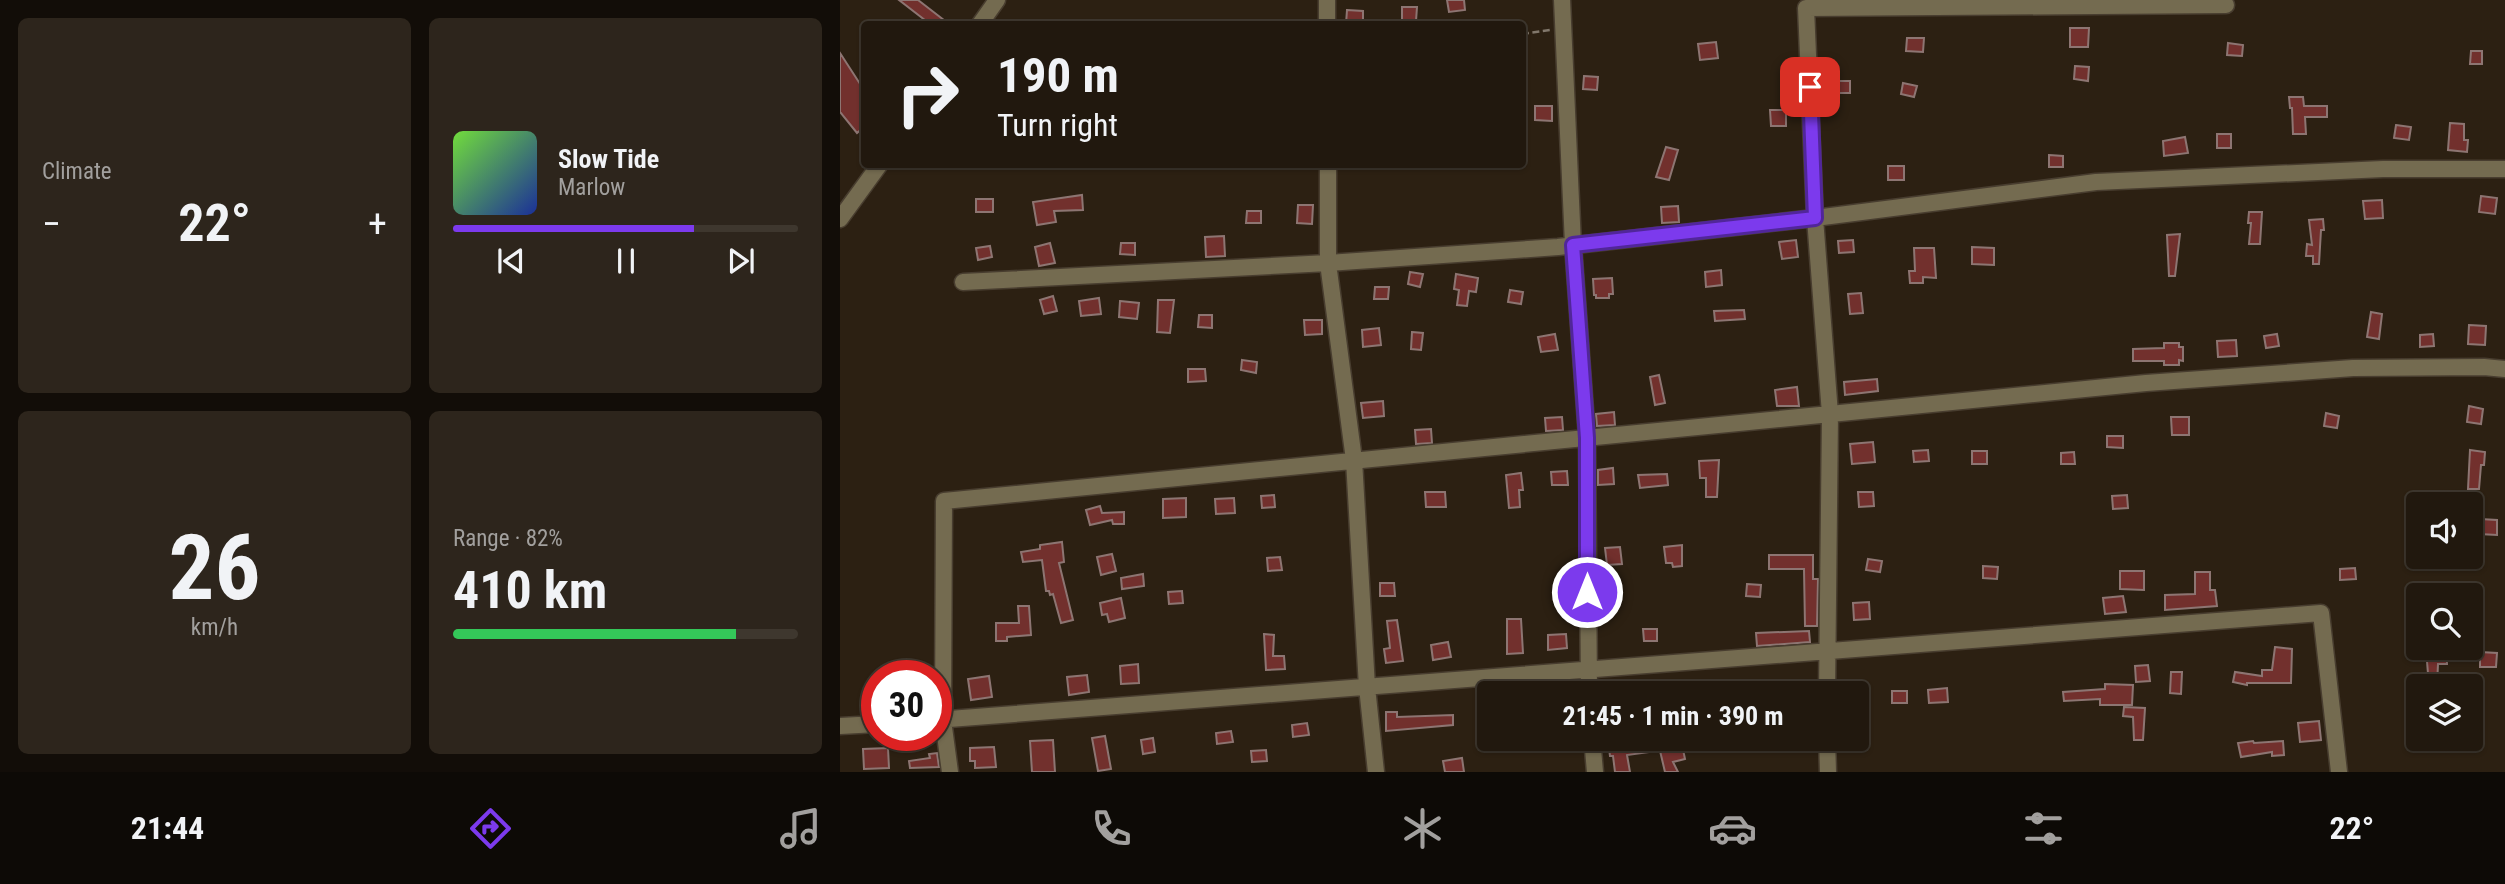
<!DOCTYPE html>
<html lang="en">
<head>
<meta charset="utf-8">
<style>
  :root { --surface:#21180e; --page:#2d251c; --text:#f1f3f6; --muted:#a2a09e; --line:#3e372e; --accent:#7c3aed }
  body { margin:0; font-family:"Roboto Condensed",sans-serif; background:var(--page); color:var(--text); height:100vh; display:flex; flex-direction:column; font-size:26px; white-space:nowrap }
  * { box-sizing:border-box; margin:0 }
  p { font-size:23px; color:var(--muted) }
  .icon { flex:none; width:38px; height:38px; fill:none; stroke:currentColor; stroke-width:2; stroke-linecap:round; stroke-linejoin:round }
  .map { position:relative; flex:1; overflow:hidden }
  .drawer { display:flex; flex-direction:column; gap:18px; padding:18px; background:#120d08; width:840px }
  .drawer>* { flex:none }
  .top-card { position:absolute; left:21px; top:21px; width:665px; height:147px; border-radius:7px; box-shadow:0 2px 5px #0004,0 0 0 2px var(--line); background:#21180e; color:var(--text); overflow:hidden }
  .controls { position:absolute; left:1566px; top:492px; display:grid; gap:14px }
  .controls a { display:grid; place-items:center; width:77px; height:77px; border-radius:7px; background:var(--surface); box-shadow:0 2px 5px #0004,0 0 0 2px var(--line); font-size:35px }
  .speed { position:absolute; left:21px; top:660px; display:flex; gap:14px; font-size:35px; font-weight:700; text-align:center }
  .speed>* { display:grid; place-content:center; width:91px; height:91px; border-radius:50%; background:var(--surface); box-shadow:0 2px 5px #0004,0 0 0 2px var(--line); line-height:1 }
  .speed .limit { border:10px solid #d22; background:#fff; color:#111 }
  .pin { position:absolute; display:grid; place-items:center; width:60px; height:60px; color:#fff; margin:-30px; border-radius:14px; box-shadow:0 4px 10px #0006 }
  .me { position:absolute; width:77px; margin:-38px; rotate:0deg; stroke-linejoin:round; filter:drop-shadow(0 0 5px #0008) }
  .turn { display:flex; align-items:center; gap:24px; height:147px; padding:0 21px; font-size:32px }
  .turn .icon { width:91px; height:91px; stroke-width:2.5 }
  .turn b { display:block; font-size:49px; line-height:60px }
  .big { font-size:52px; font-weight:700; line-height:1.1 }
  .drawer .widget { flex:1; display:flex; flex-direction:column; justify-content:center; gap:10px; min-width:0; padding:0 24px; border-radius:10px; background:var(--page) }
  .drawer .dial { align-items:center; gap:0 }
  .dial b { font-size:91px; line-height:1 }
  .song { display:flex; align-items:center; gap:21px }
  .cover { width:84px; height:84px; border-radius:10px; background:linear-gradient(135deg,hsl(100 70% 55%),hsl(230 70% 35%)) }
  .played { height:7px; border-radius:4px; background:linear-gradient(90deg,var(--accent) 70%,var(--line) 70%) }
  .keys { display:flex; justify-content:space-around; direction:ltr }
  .heat { display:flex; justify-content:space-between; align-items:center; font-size:38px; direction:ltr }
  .charge { height:10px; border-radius:5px; background:linear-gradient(90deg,#34c759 82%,var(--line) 0) }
  .drawer .tiles { flex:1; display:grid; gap:18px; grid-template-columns:repeat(2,1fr) }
  .trip { position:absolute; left:637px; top:681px; width:392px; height:70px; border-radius:7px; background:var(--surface); box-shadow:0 2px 5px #0004,0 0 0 2px var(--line); font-weight:700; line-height:70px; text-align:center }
  .dock { display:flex; height:112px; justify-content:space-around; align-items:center; background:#0d0a06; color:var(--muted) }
  .dock .icon { width:49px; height:49px }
  .dock .on { color:var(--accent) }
  .dock b { font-size:32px; color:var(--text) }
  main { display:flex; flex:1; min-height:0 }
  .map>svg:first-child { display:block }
</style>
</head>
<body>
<main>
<section class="drawer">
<div class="tiles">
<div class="widget"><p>Climate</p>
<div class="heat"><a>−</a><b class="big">22°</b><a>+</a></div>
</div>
<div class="widget">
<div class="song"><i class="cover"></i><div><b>Slow Tide</b><p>Marlow</p></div></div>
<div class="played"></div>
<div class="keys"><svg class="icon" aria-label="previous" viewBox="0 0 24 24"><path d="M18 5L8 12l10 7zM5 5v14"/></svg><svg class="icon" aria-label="pause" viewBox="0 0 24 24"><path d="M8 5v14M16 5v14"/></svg><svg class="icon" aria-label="next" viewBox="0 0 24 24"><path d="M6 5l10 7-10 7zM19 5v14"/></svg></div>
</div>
<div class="widget dial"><b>26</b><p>km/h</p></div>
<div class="widget"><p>Range · 82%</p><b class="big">410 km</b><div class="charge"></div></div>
</div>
</section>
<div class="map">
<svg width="1665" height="772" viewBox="0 0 1665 772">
  <rect width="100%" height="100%" fill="#2c2012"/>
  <path fill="#72302d" stroke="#8d7572" stroke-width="2" d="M59 0H78L109 24H90Z
    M607 0H624L625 10 609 12Z
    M562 7H577L576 21H562Z
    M507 10 523 11V24H506Z
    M1230 28H1249L1248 47H1230Z
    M1067 38H1084L1083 52 1066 51Z
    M876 42 878 58 860 60 858 44Z
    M1388 43 1403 45 1402 56 1387 55Z
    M1631 51H1642V64H1630Z
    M0 53 24 90V127L17 133 0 112Z
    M1235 66 1249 67 1248 81 1234 79Z
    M744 76 758 77 757 90 743 89Z
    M998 81H1010V93H998Z
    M1063 83 1077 86 1074 97 1061 94Z
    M1449 97H1463L1464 106H1487V117H1465L1466 134H1453L1452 108H1450Z
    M695 106H712V121L695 120Z
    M930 110H946V126H931Z
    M1610 123 1624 124V140H1628L1627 152 1608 150Z
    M1556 125 1571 127 1569 140 1554 138Z
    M1377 134H1391V148H1377Z
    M1345 137 1348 153 1324 156 1323 141Z
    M826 147 838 150 829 180 816 177Z
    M1209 155 1223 156V167H1209Z
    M1048 166H1064V180H1048Z
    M242 195 243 210 214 211 216 222 197 225 193 202Z
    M1641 196 1657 198 1655 214 1639 212Z
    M136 199H153V212H136Z
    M1542 200 1543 218 1525 219 1523 201Z
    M458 205H473L472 224 457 223Z
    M838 206 839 222 822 223 821 207Z
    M407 211H421V223H406Z
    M1409 212H1422L1420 244H1409L1411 223H1408Z
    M1483 219 1484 230H1481L1479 264H1473V256H1466L1467 244 1472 245 1469 220Z
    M1340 234 1335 276H1329L1327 235Z
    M384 236 385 256 366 257 365 237Z
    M956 240 958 257 942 259 939 242Z
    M1013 240 1014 252 999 253 998 241Z
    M210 243 215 263 199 266 195 247Z
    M281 243H295V255L280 254Z
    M150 246 152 257 138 260 136 248Z
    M1132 247 1154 248V265L1132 264Z
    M1074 248H1094L1096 278 1083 277V283H1070L1069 271H1075Z
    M881 270 882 285 866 287 865 272Z
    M570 272 583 274 580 287 568 284Z
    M616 274 638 278 636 292 629 291 627 306 617 305 619 290 614 289Z
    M772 278 773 294H769V298H756V295H754L753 279Z
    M535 287H549L548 299H534Z
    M670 290 683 292 681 304 668 302Z
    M1021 293 1023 313 1010 314 1008 294Z
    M213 296 217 311 204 314 200 300Z
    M259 298 261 314 241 316 239 301Z
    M318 300H334L330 333 317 332Z
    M280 301 299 303 297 319 279 317Z
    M904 310 905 319 875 321 874 311Z
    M1531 312 1542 314 1539 339 1527 337Z
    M359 315H372V328L358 327Z
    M464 320H482V334L465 335Z
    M1629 325 1646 326 1645 345 1628 344Z
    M539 328 541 345 523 347 522 330Z
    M572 332 583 333 581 350 571 349Z
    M715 334 718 350 701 352 698 337Z
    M1437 334 1439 346 1426 348 1424 336Z
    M1593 334 1594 346 1580 347V335Z
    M1396 340 1397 356 1378 357 1377 341Z
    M1324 343H1339V347H1343V361L1339 360V365H1324V361H1293V349L1324 348Z
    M402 360 417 362 416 373 401 370Z
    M348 369H365L366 381 348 382Z
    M819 375 825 403 815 405 810 377Z
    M1037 379 1038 391 1005 395 1004 382Z
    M957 387 959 406H937L935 390Z
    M543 401 544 416 523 418 521 403Z
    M1629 406 1643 409 1641 424 1627 422Z
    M774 412 775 425 757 426 756 414Z
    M1486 413 1499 416 1497 428 1484 426Z
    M722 417 723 430 706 431 705 418Z
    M1331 417H1349V435H1332Z
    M591 429 592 443 576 444 575 430Z
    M1267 436H1283V448L1267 447Z
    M1033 442 1035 462 1012 464 1010 444Z
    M1088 450 1089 461 1074 462 1073 451Z
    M1630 450 1645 452 1644 465H1641L1639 489H1628Z
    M1132 451H1147V464H1132Z
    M1234 452 1235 464H1221V453Z
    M879 460 877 497H866V478H860L859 461Z
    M773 468 774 484 758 485V470Z
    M727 471 728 485H712L711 472Z
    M681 473 683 490H679L680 507 669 508 666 475Z
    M827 474 828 485 800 488 798 475Z
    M585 492H605L606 507H586Z
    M1018 492H1033L1034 506 1019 507Z
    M434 495 435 507 422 508 421 496Z
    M1287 495 1288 508 1273 509 1272 496Z
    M346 498V517L323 518V499Z
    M394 498 395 513 376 514 375 499Z
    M260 506 262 513 284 512V524H273L272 520 250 525 246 510Z
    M1640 519 1657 520V535L1639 534Z
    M222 542 224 562 219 563 233 620 221 623 213 594 210 595 209 591H206L202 560 183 562 181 552 200 549V545Z
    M842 545V566L833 567 832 563H826L824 547Z
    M780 547 782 564 767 565 765 548Z
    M272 554 276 571 261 575 257 557Z
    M929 555H973V579H978L977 626H965L964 569H929Z
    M440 557 442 570 428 571 427 558Z
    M1028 559 1042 561 1040 572 1026 570Z
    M1143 566 1158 567 1157 579 1143 578Z
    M1515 568 1516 579 1500 580V569Z
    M1280 571H1304V590L1280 589Z
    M1355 572H1370V590H1375L1377 606 1325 610V595L1355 594Z
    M303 574 304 586 282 589 281 578Z
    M540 583H554L555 596H540Z
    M907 584 921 585 920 597 906 596Z
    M342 591 343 603 329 604 328 592Z
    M1283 596 1286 612 1265 614 1263 598Z
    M281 598 285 618 269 622 267 614 262 615 260 603Z
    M1029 602 1030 619 1014 620 1013 603Z
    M178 606H189L191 635 167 637V641H156V623H179Z
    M667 619H681L683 653 667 654Z
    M557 620 563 661 546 663 544 649 550 648 547 621Z
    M803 629H817V641H804Z
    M969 631 970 642 917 646 916 633Z
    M424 634 434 635 433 656H444L445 669 426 670Z
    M726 634 727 648 708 650V635Z
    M608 642 611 657 593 660 591 645Z
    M1435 647 1452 649 1451 683H1407V685L1393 682 1395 672 1422 676V670H1432Z
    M1606 648 1607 664H1598L1597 686H1589L1586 649Z
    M1640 652 1657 653 1656 667H1640Z
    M298 664 299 683 281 684 280 666Z
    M1308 665 1310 681 1296 682 1295 666Z
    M1331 672H1342L1341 694 1330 693Z
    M247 675 249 692 229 695 227 677Z
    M149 676 152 697 131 700 128 679Z
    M917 681 918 693H901L900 683Z
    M1265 684 1293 685 1292 705H1260V699L1224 701 1223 692 1265 689Z
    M1107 688 1108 702 1089 703 1088 690Z
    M1052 691H1067V703H1052Z
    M1284 707 1305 708 1303 740H1294L1293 717 1283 716Z
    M546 712H557V717L613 715V725L546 731Z
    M1479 721 1481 740 1460 742 1458 723Z
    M467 723 469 735 453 737 452 725Z
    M391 731 393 742 377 744 376 733Z
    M265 736 271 769 258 771 252 738Z
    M313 738 315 752 303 754 301 740Z
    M817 738H822L825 744 841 740 845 759 833 762 838 772H825Z
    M213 740 215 772H192L190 741Z
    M785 740V745L809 742 810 752 787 755 790 772H775L773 756H770L768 741Z
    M1413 741 1414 743 1443 741 1444 755 1432 756V752L1401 757 1398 743Z
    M154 747 156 767 135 768V761H130V748Z
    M48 748 49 768 24 769 23 749Z
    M426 750 427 761 412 762 411 751Z
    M97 753 99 767 70 768 69 761 90 758 89 754Z
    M622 758 624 772H605L603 761Z"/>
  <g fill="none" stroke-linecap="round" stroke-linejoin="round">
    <g stroke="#483d2f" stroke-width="19">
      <path id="minor" d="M722 0 733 245 747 437 749 693
        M140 24 157 0
        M487 24V0
        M488 164V263L514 460 527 687 536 772
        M0 219 40 164
        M123 282 488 263 718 247 975 218 1256 182 1543 169H1665
        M987 693 990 414 975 218 966 8 1386 5
        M96 720 1481 613 1499 772
        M0 726 37 724
        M752 738 755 772
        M987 738 988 772
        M110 772 103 720 104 501 1306 383 1513 368 1644 367 1665 369"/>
    </g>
    <path stroke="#81776b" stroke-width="2.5" stroke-dasharray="7 3.5" stroke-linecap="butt" d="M682 34 710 30"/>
    <use href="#minor" stroke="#746b50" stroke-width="16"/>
  </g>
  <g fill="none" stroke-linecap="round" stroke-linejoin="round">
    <g stroke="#51269a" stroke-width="18">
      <path id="route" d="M747 592V438L733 245 975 218 970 87"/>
    </g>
    <use href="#route" stroke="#7c3aed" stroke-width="12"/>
  </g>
</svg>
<div class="controls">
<a><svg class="icon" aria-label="sound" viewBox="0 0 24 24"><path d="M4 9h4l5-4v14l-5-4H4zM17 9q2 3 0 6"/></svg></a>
<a><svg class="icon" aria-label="search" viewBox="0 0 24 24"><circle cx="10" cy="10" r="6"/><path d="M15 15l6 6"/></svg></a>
<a><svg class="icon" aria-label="layers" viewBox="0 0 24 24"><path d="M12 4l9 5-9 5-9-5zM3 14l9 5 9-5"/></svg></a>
</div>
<div class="speed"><div class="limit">30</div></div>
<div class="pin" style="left:970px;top:87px;background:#d93025"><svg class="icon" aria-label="arrive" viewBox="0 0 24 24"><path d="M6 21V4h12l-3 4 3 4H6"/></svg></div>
<svg class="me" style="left:747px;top:592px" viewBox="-20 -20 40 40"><circle r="17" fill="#7c3aed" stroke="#fff" stroke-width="3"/><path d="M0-11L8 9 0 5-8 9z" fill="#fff"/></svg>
<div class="trip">21:45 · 1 min · 390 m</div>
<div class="top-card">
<div class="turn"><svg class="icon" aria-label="right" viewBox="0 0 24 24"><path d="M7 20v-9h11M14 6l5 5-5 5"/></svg><div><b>190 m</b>Turn right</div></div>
</div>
</div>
</main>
<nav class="dock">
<b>21:44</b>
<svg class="icon on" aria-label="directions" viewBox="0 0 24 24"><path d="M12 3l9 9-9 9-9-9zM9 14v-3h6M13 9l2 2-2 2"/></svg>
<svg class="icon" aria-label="music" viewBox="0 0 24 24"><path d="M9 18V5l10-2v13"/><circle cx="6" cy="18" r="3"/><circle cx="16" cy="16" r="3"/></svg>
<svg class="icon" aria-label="phone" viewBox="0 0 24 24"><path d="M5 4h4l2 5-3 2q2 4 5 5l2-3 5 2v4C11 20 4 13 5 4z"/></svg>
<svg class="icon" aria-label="climate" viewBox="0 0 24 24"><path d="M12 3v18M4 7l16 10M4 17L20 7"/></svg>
<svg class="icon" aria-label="car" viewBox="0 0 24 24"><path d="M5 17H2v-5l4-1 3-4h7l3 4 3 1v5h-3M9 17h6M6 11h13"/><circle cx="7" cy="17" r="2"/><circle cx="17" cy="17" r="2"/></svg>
<svg class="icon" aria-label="filters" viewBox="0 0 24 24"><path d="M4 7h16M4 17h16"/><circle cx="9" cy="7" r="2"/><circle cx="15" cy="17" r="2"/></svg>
<b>22°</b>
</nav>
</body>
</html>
